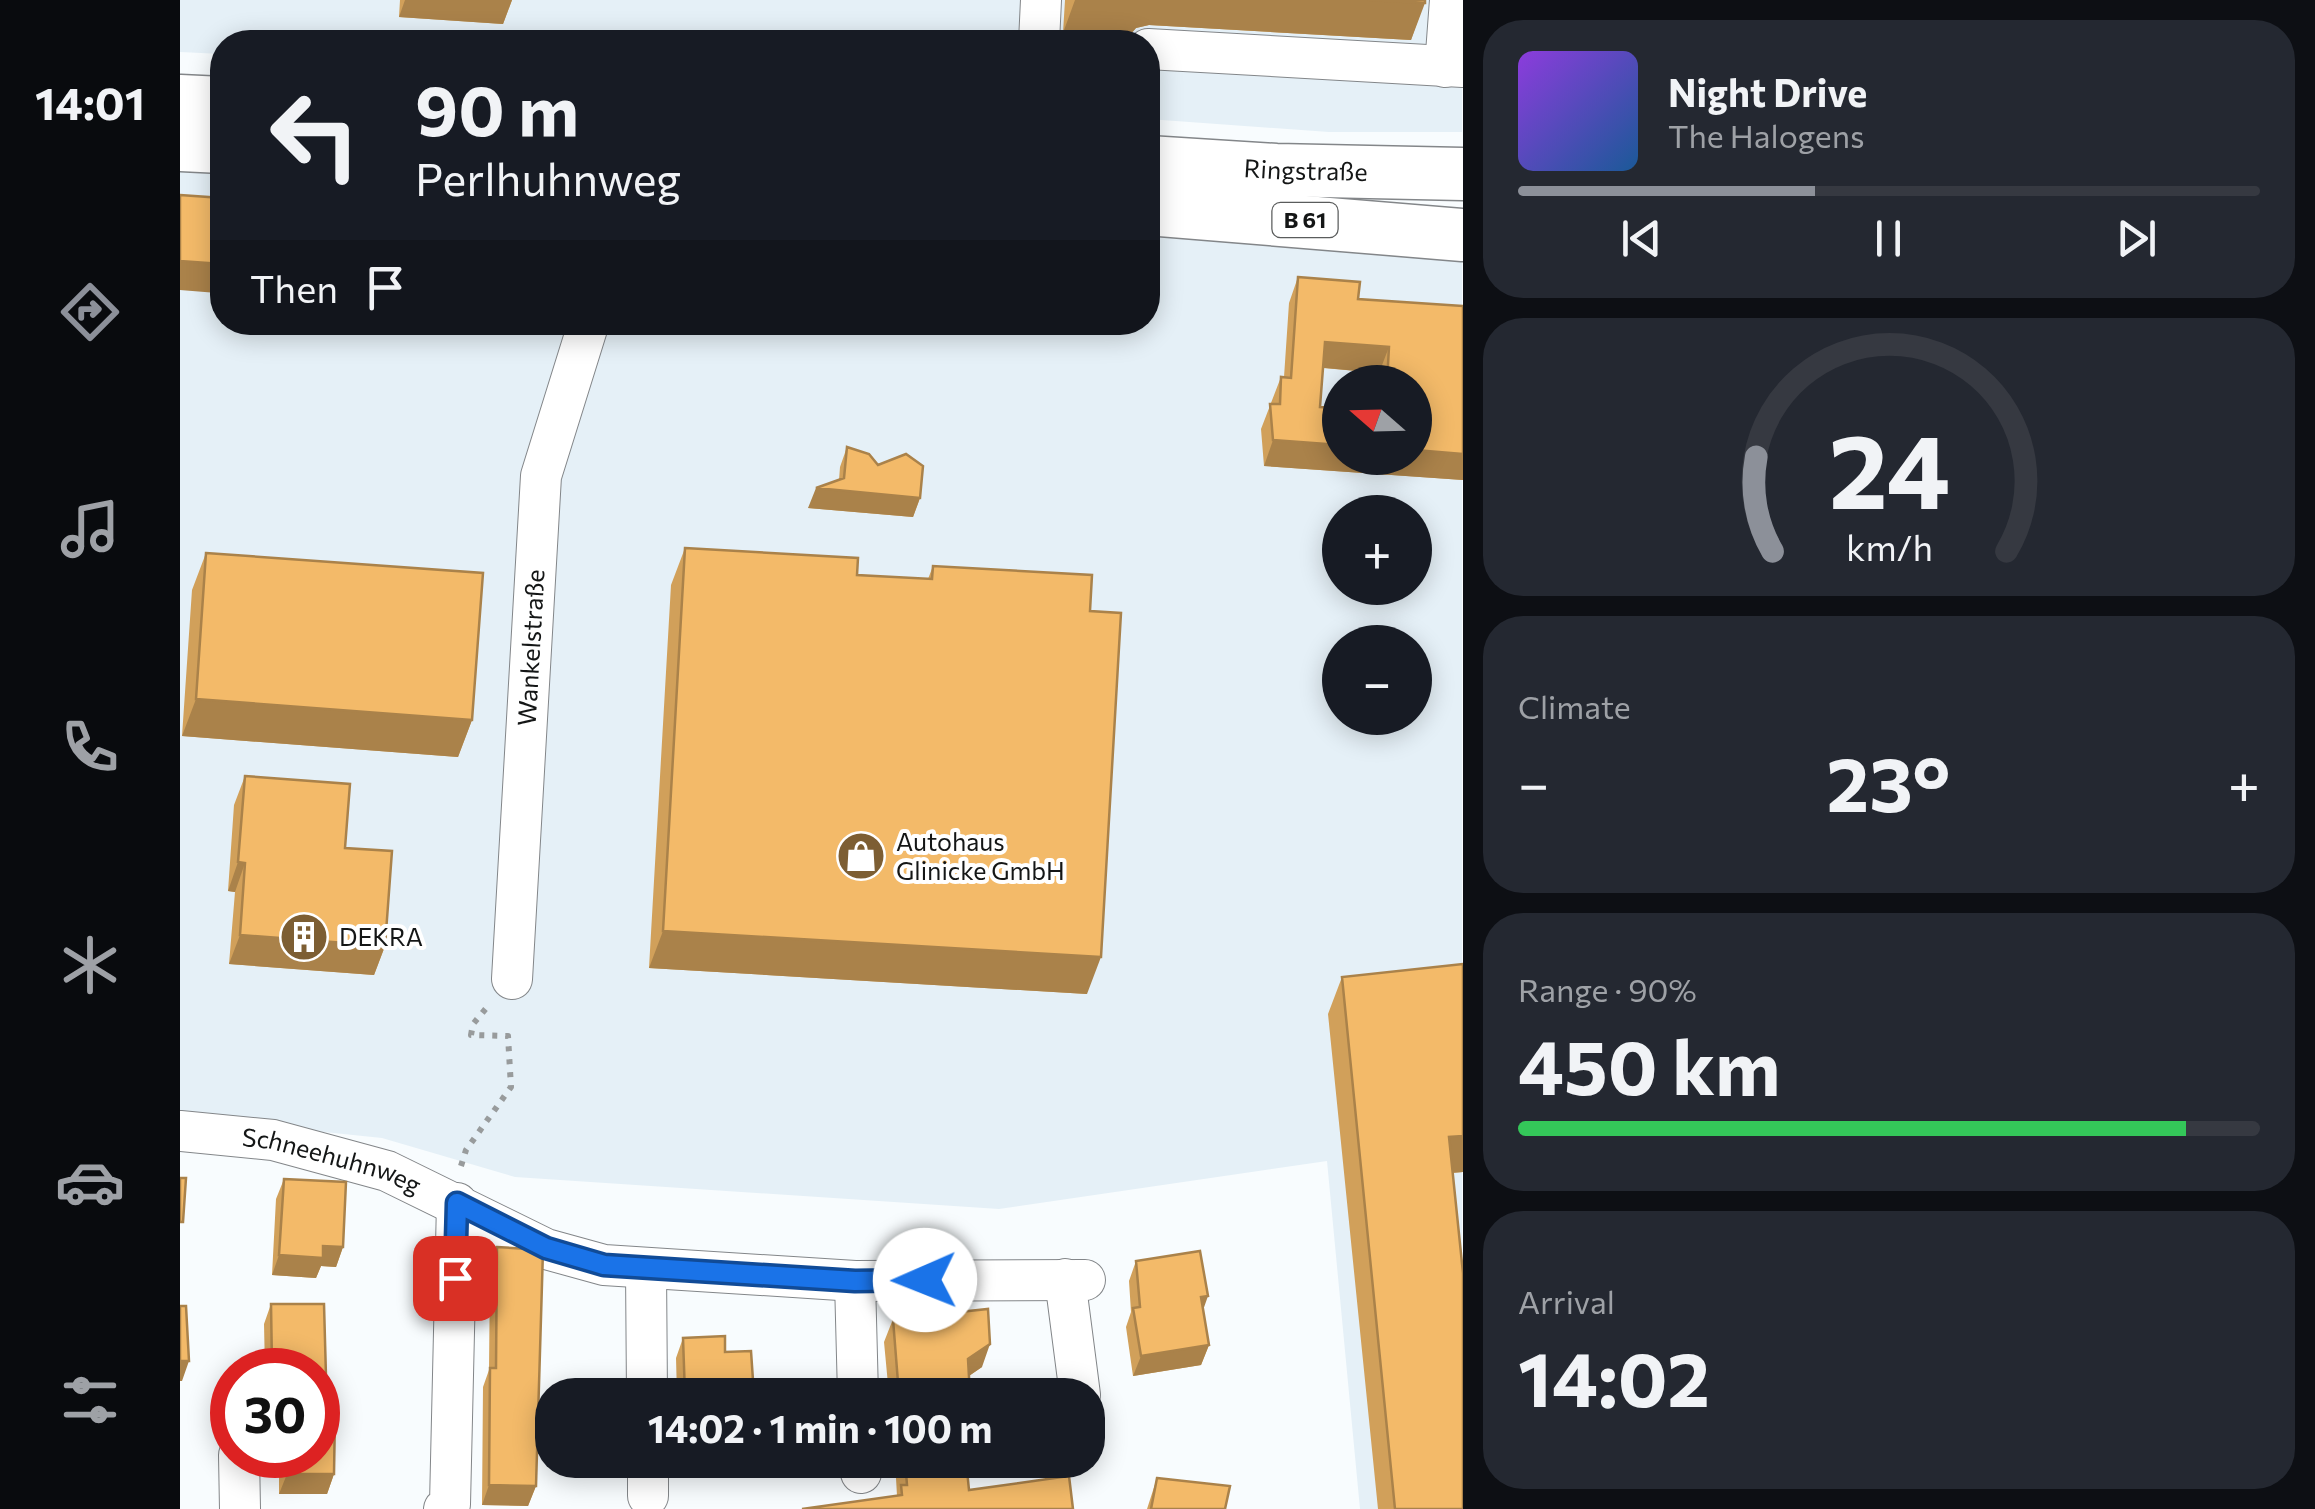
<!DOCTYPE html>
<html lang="en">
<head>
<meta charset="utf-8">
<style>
  :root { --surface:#171b24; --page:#242831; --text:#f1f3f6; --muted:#9ea1a6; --line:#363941; --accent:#8c9099 }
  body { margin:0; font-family:Commissioner,sans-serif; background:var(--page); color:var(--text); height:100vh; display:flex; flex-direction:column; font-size:38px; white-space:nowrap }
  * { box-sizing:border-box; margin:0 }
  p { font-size:32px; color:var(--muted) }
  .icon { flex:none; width:55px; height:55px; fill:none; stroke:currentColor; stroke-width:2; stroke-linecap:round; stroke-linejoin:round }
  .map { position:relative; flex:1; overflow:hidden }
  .details { display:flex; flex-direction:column; gap:20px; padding:20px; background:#0d0f14; width:852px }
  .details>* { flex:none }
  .banner { position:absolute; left:30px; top:30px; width:950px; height:305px; border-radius:40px; box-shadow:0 5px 25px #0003; background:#171b24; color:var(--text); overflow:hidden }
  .needle { width:65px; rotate:290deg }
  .buttons { position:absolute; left:1142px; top:365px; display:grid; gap:20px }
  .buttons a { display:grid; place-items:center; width:110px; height:110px; border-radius:50%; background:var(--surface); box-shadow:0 5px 25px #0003; font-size:50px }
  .speed { position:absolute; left:30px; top:1348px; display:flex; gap:20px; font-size:50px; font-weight:700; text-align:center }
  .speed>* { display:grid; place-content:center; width:130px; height:130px; border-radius:50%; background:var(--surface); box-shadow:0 5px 25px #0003; line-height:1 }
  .speed .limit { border:15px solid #d22; background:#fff; color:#111 }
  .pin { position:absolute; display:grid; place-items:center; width:85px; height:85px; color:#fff; margin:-42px; border-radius:20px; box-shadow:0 5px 15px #0006 }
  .me { position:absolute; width:110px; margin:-55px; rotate:269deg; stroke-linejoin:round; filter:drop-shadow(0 0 8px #0008) }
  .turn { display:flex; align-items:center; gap:35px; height:210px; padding:0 40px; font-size:45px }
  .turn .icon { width:130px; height:130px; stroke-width:2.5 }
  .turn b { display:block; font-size:70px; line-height:85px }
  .then { display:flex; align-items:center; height:95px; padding:0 40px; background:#0003; gap:20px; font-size:38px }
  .big { font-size:75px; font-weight:700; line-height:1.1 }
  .details .card { flex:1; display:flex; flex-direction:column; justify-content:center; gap:15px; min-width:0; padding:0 35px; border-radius:40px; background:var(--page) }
  .details .dial { align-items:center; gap:0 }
  .dial svg { height:260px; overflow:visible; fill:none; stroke:var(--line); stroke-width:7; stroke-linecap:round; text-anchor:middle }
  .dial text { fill:var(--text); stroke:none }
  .song { display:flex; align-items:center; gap:30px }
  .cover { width:120px; height:120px; border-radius:15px; background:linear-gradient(135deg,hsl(270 70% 55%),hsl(210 70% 35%)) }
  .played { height:10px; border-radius:5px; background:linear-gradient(90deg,var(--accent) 40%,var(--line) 40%) }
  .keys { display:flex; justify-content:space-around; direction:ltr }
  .heat { display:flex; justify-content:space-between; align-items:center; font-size:55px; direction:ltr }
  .charge { height:15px; border-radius:8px; background:linear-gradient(90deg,#34c759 90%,var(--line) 0) }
  .trip { position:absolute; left:355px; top:1378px; width:570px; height:100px; border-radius:40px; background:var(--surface); box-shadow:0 5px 25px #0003; font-weight:700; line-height:100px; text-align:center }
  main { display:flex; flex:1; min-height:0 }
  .dock { display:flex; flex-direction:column; width:180px; justify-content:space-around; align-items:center; background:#090b0e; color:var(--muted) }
  .dock .icon { width:70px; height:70px }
  .dock .current { color:var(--accent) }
  .dock b { font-size:45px; color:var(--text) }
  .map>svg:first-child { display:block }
</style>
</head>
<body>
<main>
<nav class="dock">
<b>14:01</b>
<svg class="icon current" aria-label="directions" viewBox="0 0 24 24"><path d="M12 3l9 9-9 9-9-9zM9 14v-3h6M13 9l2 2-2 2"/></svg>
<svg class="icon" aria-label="music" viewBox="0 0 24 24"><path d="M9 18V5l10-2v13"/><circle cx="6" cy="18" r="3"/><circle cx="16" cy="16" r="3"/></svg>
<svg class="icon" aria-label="phone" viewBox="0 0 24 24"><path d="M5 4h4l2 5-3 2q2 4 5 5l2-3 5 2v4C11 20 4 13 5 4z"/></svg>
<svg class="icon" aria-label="climate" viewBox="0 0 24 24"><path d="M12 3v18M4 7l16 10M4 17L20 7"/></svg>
<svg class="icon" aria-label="car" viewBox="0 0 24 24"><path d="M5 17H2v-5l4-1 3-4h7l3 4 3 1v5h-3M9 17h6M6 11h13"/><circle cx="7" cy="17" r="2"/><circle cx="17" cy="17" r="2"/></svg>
<svg class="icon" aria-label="filters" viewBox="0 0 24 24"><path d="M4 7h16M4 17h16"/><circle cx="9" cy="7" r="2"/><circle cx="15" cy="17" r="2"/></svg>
</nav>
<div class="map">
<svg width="1283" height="1509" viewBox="0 0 1283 1509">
  <rect width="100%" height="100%" fill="#f8fcfe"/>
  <path fill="#e5f0f7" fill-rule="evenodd" d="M0 0H1282V132H1149L968 119V42H42V54L0 52Z
    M0 165 42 168V322H968V231L1282 255V1509H1180L1147 1161 819 1209 335 1177 202 1138 0 1117ZM1160 382H1235V458H1160ZM1160 512H1235V588H1160ZM1160 642H1235V718H1160Z"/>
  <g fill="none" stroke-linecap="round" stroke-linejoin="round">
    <g stroke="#838689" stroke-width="42">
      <g id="minor">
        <path d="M859 42 861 0"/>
        <path d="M968 49 1283 67"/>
        <path d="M1265 67 1270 0"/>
        <path id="s1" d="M332 979 361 476 409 322"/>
        <path id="s2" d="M0 1131 93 1140 207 1171 366 1249 424 1265 675 1281 905 1280"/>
        <path d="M466 1269 467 1395"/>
        <path d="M885 1279 900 1395"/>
        <path d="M675 1281 678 1395"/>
        <path d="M59 1455 60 1509"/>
        <path d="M468 1460V1496"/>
        <path d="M680 1460 681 1473"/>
        <path d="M264 1509 270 1504 277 1203"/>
      </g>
    </g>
    <g stroke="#838689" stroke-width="55">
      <g id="major">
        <path d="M0 101 42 103"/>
        <path d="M0 145 42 147"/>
        <path id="s3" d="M968 162 1096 170 1283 174"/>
        <path d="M968 209 1283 235"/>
      </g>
    </g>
    <path stroke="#989b9c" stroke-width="6" stroke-dasharray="5 8" stroke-linecap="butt" d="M281 1166 286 1150 331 1087 328 1036 291 1035 293 1024 308 1006"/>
    <use href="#minor" stroke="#fff" stroke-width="40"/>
    <use href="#major" stroke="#fff" stroke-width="52"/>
  </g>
  <path fill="#d1a05a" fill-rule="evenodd" d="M220 0H332L323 24 219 17Z
    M885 0H1245L1231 40 969 25 956 28 948 37 883 33Z
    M1118 277 1178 299 1283 306V480L1084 466 1081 429 1101 377H1104L1109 303ZM1143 368 1199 373V382H1235L1160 458 1140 407Z
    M667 447 698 465 740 498 733 517 628 508 659 480 660 467Z
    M505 548 677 575 748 579 753 566 910 611 907 994 469 968 491 585Z
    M26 553 292 720 278 757 2 736 12 590Z
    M65 776 165 848 205 946 194 975 49 964 55 892 48 891 54 805Z
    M1283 964V1172L1272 1173 1283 1509H1198L1148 1014 1162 977Z
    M104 1179 163 1247 156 1267 141 1266 136 1278 92 1275 96 1199Z
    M317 1247 356 1486 348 1506 302 1505 303 1387 309 1370 310 1267Z
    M956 1261 1023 1311 1029 1345 1021 1365 953 1376 946 1327 951 1312 949 1281Z
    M91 1304H144L147 1413H155L154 1474 147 1494H99V1455H138V1370H85L84 1324Z
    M713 1319 802 1367 789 1376 790 1395H709L704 1342Z
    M503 1338 545 1352 574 1395H497L496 1358Z
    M715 1460H786L789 1490 717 1496Z
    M977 1478 1045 1509H967Z"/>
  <path fill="#aa824a" d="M225 0H332L323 24 219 17Z
    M895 0H1188L1245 3 1231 40 969 25 956 28 948 37 883 33Z
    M0 261 42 264V278L37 293 0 290Z
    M1145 342 1209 347 1199 373 1135 367Z
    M1093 440 1160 445V458H1235V450L1283 454V480L1084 466Z
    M636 488 740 498 733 517 628 508Z
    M16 699 292 720 278 757 2 736Z
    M58 862 65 863 55 892 48 891Z
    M483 931 921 957 907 994 469 968Z
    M60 935 205 946 194 975 49 964Z
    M1283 1136V1172L1256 1174 1269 1137Z
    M143 1246 163 1247 156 1267 141 1266 136 1278 92 1275 99 1255Z
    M1028 1296 1021 1316V1297Z
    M810 1344 802 1367 780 1382 788 1359Z
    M1029 1345 1021 1365 953 1376 961 1356Z
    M0 1361H9L2 1381H0Z
    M92 1365H107L105 1370H90Z
    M107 1474H154L147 1494H99Z
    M309 1485 356 1486 348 1506 302 1505Z"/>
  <path fill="#f3ba69" stroke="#aa824a" stroke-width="2.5" d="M1188 0H1245V3Z
    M0 195 42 198V264L0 261Z
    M1118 277 1180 282 1178 299 1283 306V454L1235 450V382H1207L1209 347 1145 342 1140 407 1160 408V445L1093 440 1090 404H1100L1101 377 1111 378Z
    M667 447 689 454 698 465 726 454 743 466 740 498 636 488 664 478Z
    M505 548 678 558 677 575 752 579 753 566 912 575 910 611 941 613 921 957 483 931Z
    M26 553 303 573 292 720 16 699Z
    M65 776 170 784 165 848 212 851 205 946 60 935 65 863 58 862Z
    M1283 964V1136L1269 1137 1283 1273V1509H1215L1162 977Z
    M0 1178H6L3 1222H0Z
    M104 1179 166 1182 163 1247 143 1246V1258L99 1255Z
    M317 1247 363 1250 356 1486 309 1485 310 1368H316Z
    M1020 1251 1028 1296 1021 1297 1029 1345 961 1356 953 1308 960 1307 956 1261Z
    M91 1304H144L147 1413H155L154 1474H107V1455H138V1370H107V1365H92Z
    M0 1306H6L9 1361H0Z
    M808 1309 810 1344 788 1359 790 1395H719L713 1319Z
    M545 1336V1352L571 1351 574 1395H505L503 1338Z
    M725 1460H786L789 1490 889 1476 893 1509H622L722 1495 721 1485H727Z
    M977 1478 1050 1486 1045 1509H971Z"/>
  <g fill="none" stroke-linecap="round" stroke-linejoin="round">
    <g stroke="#114b97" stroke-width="25">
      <path id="route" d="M275 1278 277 1203 366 1248 424 1265 675 1281 745 1280"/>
    </g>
    <use href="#route" stroke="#1a73e8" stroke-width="18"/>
  </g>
  <defs>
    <g id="shop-disc" transform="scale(2.5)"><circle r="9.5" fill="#7d5e33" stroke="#fff"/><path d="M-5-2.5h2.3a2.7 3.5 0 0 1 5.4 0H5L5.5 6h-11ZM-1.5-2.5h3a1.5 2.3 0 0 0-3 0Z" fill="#fff"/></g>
    <g id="building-disc" transform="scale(2.5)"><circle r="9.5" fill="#7d5e33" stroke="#fff"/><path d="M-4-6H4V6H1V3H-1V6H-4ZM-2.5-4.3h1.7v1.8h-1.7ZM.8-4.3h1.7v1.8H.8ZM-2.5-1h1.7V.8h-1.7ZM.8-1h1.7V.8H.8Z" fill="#fff"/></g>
  </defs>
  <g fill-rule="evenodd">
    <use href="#shop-disc" x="681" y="856"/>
    <use href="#building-disc" x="124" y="937"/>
  </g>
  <g text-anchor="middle" stroke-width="8" stroke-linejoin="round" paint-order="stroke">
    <rect fill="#fff" stroke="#5a5c5c" stroke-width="2.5" x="1092.5" y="203" width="65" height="34" rx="8"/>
    <g font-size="22" font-weight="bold" fill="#141616">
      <text x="1125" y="228">B 61</text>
    </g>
    <g font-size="25" fill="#141616" stroke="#fff">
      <text dy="9" stroke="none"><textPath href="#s3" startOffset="158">Ringstraße</textPath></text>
      <text dy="9" stroke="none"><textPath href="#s1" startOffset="332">Wankelstraße</textPath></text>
      <text dy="9" stroke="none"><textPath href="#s2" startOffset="155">Schneehuhnweg</textPath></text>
    </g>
    <g font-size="25" fill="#141616" stroke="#fff" text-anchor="start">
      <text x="716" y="851">Autohaus<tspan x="716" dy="29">Glinicke GmbH</tspan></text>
      <text x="159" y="946">DEKRA</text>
    </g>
  </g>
</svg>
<div class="buttons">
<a><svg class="needle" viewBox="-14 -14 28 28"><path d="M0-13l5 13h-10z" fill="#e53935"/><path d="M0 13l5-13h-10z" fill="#9ea1a6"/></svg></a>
<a>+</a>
<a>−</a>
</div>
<div class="speed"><div class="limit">30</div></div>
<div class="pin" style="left:275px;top:1278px;background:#d93025"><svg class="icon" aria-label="arrive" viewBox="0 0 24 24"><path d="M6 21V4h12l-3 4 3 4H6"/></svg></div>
<svg class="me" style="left:745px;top:1280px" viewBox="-20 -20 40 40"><circle r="19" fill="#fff"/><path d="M0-13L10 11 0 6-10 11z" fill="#1a73e8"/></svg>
<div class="trip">14:02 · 1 min · 100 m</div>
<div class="banner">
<div class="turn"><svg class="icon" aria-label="left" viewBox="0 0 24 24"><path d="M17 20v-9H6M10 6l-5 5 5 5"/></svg><div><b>90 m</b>Perlhuhnweg</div></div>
<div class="then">Then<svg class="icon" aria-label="arrive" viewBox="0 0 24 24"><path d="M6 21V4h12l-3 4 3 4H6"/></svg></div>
</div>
</div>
<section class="details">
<div class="card">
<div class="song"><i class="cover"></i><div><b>Night Drive</b><p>The Halogens</p></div></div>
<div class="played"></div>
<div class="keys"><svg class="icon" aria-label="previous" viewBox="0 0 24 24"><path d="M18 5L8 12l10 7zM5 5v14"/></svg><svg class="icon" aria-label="pause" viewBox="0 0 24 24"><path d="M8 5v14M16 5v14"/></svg><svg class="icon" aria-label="next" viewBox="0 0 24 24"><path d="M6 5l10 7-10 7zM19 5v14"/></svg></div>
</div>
<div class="card dial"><svg viewBox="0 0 100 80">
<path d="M14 69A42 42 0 1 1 86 69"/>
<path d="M14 69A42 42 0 0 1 9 40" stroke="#8c9099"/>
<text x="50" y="56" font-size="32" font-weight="700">24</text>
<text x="50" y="72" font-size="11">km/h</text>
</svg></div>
<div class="card"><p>Climate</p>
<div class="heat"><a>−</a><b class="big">23°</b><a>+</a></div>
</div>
<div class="card"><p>Range · 90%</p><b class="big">450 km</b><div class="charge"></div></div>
<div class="card"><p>Arrival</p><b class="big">14:02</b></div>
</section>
</main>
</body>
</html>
